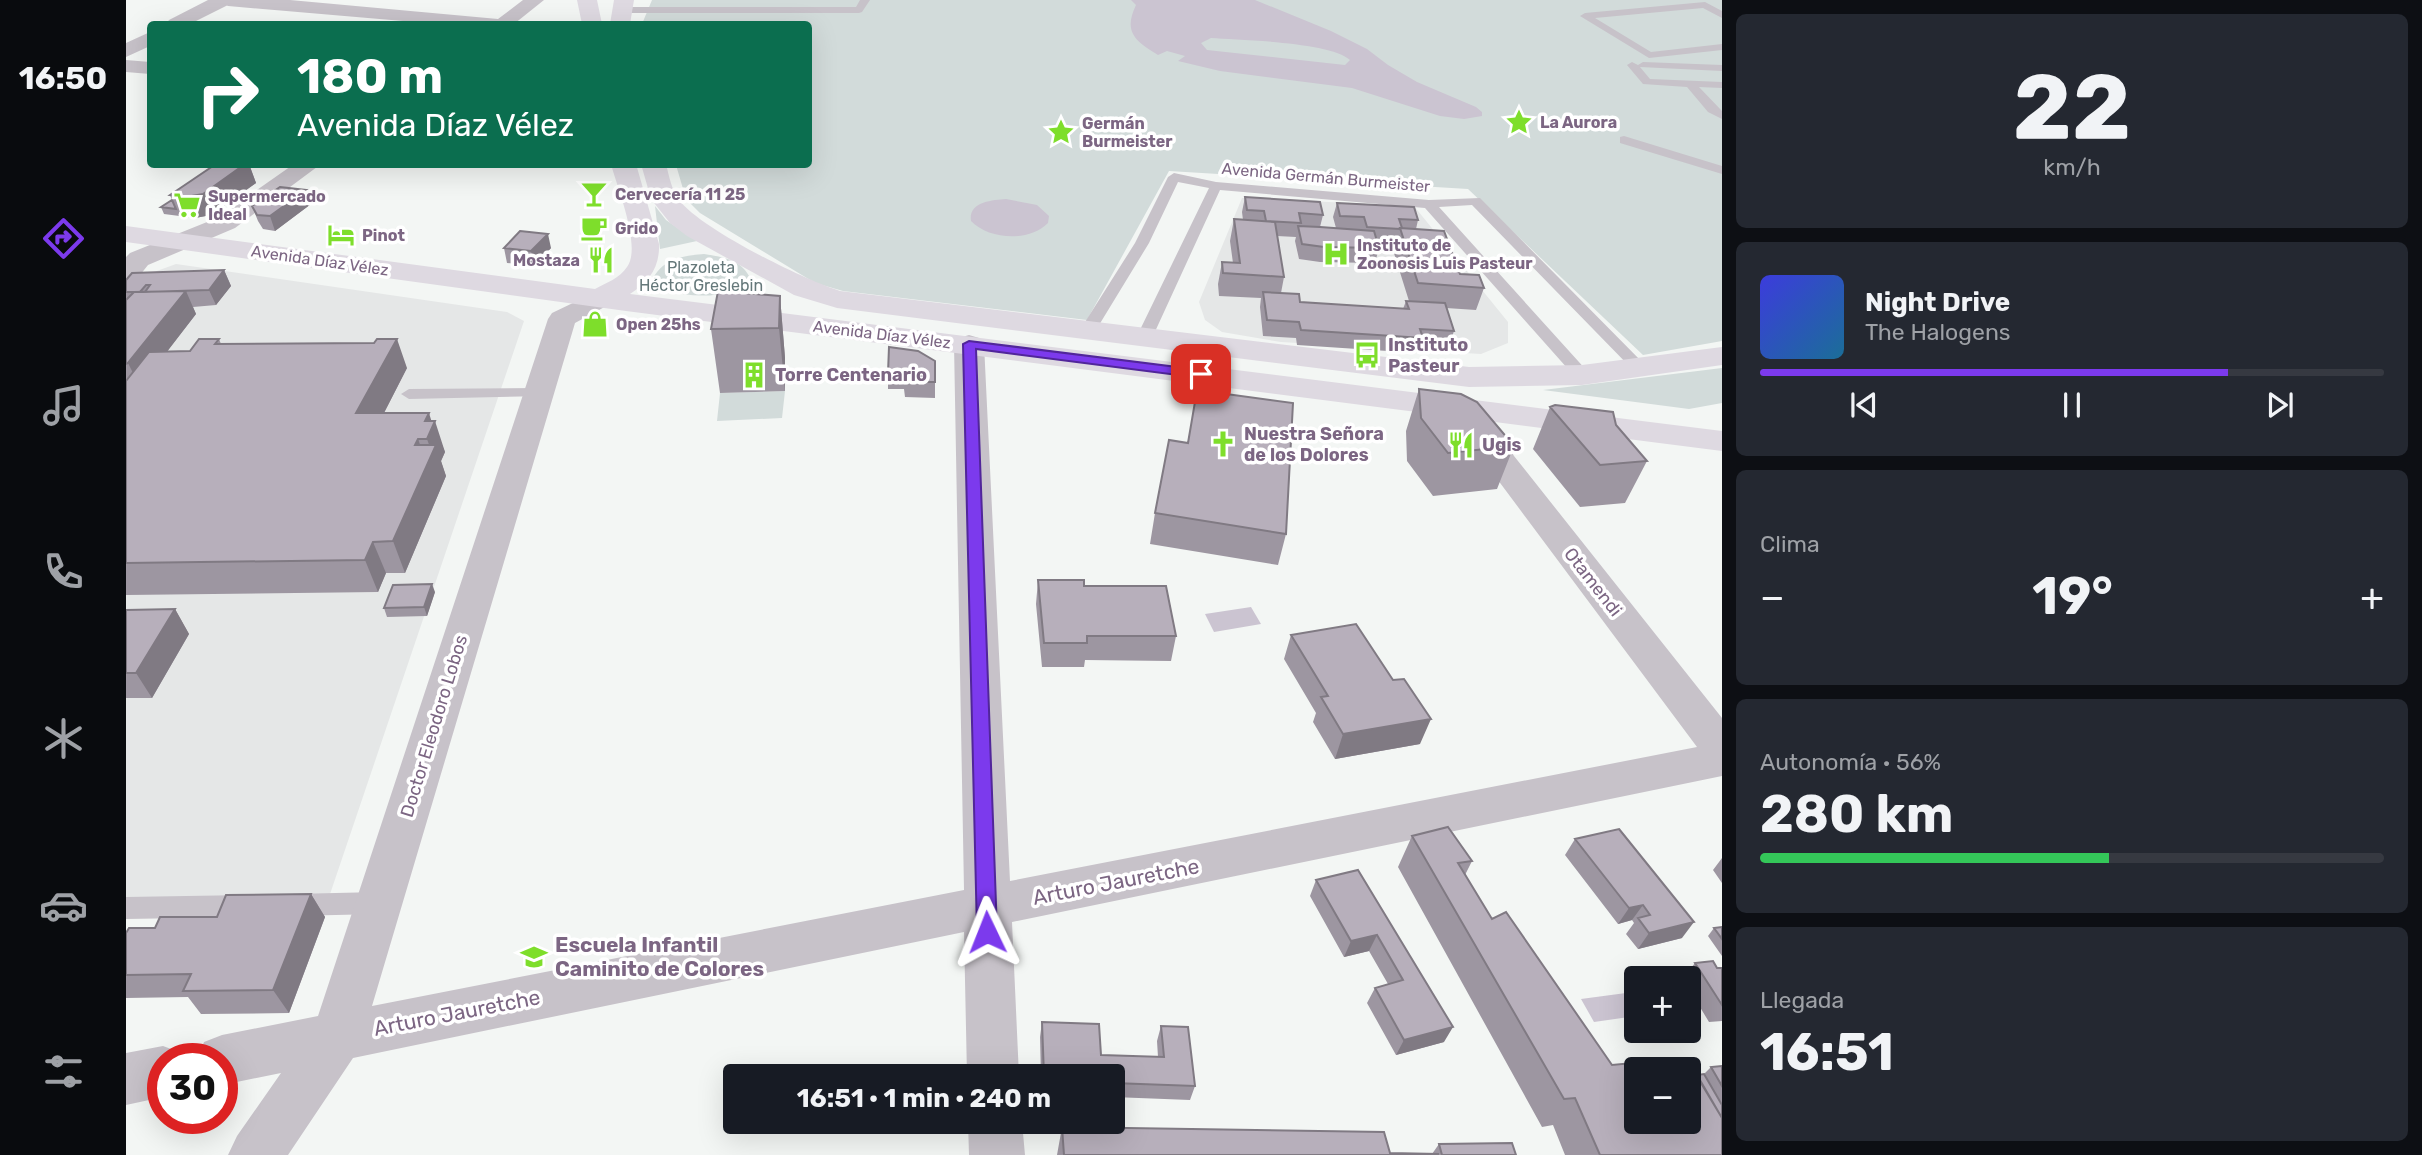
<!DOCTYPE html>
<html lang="es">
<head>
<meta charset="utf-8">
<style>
  :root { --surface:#171b24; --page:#242831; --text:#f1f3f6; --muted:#9ea1a6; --line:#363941; --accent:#7c3aed }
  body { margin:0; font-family:Rubik,sans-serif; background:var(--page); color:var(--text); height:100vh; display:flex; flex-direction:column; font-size:26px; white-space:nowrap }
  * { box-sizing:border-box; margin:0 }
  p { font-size:23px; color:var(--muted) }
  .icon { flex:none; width:38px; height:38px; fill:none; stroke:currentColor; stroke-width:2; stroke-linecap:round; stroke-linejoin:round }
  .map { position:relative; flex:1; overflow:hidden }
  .drawer { display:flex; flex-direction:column; gap:14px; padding:14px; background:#0d0f14; width:700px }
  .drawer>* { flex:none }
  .hud { position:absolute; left:21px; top:21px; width:665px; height:147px; border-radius:7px; box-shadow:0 7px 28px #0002; background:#0b6e4f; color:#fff; overflow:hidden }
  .buttons { position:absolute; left:1498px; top:966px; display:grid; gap:14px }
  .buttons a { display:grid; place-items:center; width:77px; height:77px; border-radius:7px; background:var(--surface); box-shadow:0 7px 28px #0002; font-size:35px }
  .speed { position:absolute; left:21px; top:1043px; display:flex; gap:14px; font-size:35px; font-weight:700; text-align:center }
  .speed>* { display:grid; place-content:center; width:91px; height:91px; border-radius:50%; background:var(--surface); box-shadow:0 7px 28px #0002; line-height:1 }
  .speed .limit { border:10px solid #d22; background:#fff; color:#111 }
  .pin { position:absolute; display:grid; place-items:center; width:60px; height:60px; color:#fff; margin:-30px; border-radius:14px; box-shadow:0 4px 10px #0006 }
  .me { position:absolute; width:77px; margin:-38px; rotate:358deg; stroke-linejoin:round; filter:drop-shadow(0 0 5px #0008) }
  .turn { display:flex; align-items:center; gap:24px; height:147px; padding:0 35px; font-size:32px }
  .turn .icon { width:91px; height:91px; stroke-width:2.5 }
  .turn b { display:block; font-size:49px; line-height:60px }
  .big { font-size:52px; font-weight:700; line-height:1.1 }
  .drawer .widget { flex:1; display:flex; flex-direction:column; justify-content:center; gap:10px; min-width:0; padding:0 24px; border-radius:10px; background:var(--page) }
  .drawer .dial { align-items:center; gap:0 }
  .dial b { font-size:91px; line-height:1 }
  .song { display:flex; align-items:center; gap:21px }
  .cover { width:84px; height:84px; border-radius:10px; background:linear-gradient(135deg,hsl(240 70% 55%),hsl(200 70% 35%)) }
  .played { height:7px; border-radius:4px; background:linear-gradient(90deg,var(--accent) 75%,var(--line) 75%) }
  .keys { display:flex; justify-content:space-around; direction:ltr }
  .heat { display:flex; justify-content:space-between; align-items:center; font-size:38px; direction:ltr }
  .charge { height:10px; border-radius:5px; background:linear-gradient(90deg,#34c759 56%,var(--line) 0) }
  .trip { position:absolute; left:597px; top:1064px; width:402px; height:70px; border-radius:7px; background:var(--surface); box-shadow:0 7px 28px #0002; font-weight:700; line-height:70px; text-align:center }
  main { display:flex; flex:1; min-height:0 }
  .menu { display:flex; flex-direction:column; width:126px; justify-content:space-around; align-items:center; background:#090b0e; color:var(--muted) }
  .menu .icon { width:49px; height:49px }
  .menu .current { color:var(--accent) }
  .menu b { font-size:32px; color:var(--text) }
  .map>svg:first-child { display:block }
</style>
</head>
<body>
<main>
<nav class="menu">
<b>16:50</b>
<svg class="icon current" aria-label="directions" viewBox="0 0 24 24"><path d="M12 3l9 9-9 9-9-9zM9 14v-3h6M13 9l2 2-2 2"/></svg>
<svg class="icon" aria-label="music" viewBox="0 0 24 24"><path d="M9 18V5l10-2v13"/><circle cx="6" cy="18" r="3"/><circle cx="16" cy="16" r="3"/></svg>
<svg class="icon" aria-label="phone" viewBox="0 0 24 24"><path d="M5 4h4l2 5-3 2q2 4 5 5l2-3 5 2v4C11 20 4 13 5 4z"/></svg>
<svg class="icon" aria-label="climate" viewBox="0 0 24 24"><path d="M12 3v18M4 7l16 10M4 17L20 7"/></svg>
<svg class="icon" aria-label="car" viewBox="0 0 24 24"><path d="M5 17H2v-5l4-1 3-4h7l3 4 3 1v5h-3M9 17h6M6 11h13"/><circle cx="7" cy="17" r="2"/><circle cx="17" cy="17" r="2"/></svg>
<svg class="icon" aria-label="filters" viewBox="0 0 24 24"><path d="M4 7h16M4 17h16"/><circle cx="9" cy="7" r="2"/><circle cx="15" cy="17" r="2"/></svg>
</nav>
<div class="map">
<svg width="1596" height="1155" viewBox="0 0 1596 1155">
  <rect width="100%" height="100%" fill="#f3f6f4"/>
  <path fill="#e5e7e7" d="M1116 198 1288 206 1382 322V343L1355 354 1155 342 1096 332 1079 320 1073 302Z
    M50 264 381 312 398 321 201 903 0 902V305L28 272Z"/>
  <path fill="#d2dbda" d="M526 0H1596V341L1517 355 1342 189 1043 171 961 320 717 291 689 283 574 213 560 199 550 165 682 164V24H516Z
    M529 206 540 220 571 241 534 249Z
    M578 254C596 257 614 259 623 276 601 304 566 295 535 291L527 278C539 258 556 256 578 254Z
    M1596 368V403L1563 409 1417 390Z
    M659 391 656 418 591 421 594 393Z"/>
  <path fill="#cbc4d1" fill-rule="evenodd" d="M1005 0H1129L1205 31 1241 49 1262 65 1291 82 1350 107 1356 112V116L1338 119 1314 116 1226 88 1094 71 1052 61 1059 56 1041 51 1032 55C1009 41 997 32 1010 5ZM1085 38C1113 40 1206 42 1224 60L1219 65 1081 50 1075 43Z
    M880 199 911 205 923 216 922 223C904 242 863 240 845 221 842 202 866 200 880 199Z
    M1125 607 1135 624 1088 632 1079 614Z
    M1500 993 1510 1009V1016L1468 1022 1455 999Z"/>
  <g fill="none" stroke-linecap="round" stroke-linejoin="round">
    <path fill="#c7c2c9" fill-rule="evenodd" d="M734 0H744L736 12 733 13H494L489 10 494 7H730Z
      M1579 2 1596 11V18L1577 8 1469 18 1525 52 1596 44V50L1523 58 1454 16 1459 13Z
      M1506 62 1512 65 1517 62 1596 65V71L1514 67 1524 79 1596 82V88L1573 87 1596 111V119L1582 112 1561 87 1517 84 1501 65Z
      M1498 136 1596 166V174L1494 143V137Z
      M1048 173 1090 182 1303 200 1354 198 1522 368 1520 371H1508L1346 205 1313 207 1462 372 1464 375 1462 378H1450L1299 208 1094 190 1027 336 1019 341 1014 339 1011 336 1083 188 1052 182 1023 243 970 330 962 335 957 333 954 330 1009 243 1042 177Z
      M412 388 420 393 418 396 283 399 275 394 283 389Z
      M253 892 262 895 265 903 262 911 253 914 166 916 157 913 154 905 157 897 166 894Z
      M121 895 130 898 133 906 130 914 121 917 0 919V897Z"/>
    <path fill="#c7c2c9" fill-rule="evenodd" d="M93 0H164L372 19 397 0H418L388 24H312L102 6Z
      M0 60 24 62V74L0 72Z
      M168 164H195L109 228 22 265 10 280 0 282V257L4 253 91 218Z
      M474 290 484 292 488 298 484 304 449 323 246 1006 838 890 828 344 833 338 843 335 853 338 858 344 884 881 1571 747 1357 460 1339 426 1344 419 1355 416 1366 419 1388 456 1596 718V776L886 922 893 1076H841L838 932 227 1058 162 1155H102L111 1136 155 1073 96 1085V1059H71L78 1042 96 1035 192 1016 422 319 426 313Z
      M37 1046 56 1053 58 1059H37V1097L0 1105V1053Z
      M842 1122H896L899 1155H843Z"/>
    <path fill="#c7c2c9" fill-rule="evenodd" d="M82 0H107L104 4 64 24H40L43 20Z
      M24 32V46L0 57V43Z"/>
    <path fill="#ded9e1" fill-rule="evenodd" d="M451 0H471L476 24H456Z
      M488 0H508L504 24H484Z
      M485 164H510L533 244C534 267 523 282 504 294L1596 431V451L500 311 0 242V226L469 289C480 283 494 278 501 267 516 247 491 187 485 164Z
      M515 164H540C543 176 546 191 553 200 575 229 678 280 714 291L1343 367 1456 365 1596 347V365L1456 385 1343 387 711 308 668 295 561 236 544 223 525 199Z"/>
  </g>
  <path fill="#9d96a1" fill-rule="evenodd" d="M90 164H123L130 183 85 215 69 218 38 214 35 207 46 200 44 195Z
    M1119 197 1197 215 1194 227 1210 228 1207 217 1211 203 1292 220 1290 229 1334 274 1358 288 1350 310 1320 308 1328 331 1323 346 1295 344 1292 353 1171 345 1170 338 1137 336 1134 307 1135 298 1093 296 1092 284 1096 262 1107 263 1104 241 1108 219 1117 220 1116 212ZM1151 236 1170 237 1169 241 1173 259 1194 262 1249 263 1253 248 1251 243 1269 244 1267 250 1283 301H1280L1277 309 1174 302 1155 293 1158 277Z
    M185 204 149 231 137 229 132 221 126 206Z
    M378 248H425L408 266 381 263Z
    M98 270 105 286 90 305 67 307 70 314 41 351H64L93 339 95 344 281 368 258 413 306 421 319 452 315 461 320 476 279 573H260L252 592 0 595V280Z
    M654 296 659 358V391L594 393 585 329Z
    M809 361V398L779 397 778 389H762V373Z
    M1293 389 1388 446 1371 489 1307 496 1281 461 1280 431Z
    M1424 407 1490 425 1521 461 1499 503 1454 507 1407 449Z
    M1029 513 1160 534 1152 565 1024 544Z
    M912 580 958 586 1050 636 1045 661 959 660 958 667H916L910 604Z
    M309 592 301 616 261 617 258 608Z
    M49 609 63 634 26 698H0V610Z
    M1165 635 1267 680 1294 744 1209 759 1187 722 1190 713 1158 659Z
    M1286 836 1346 861 1339 875 1366 919 1486 1065 1570 1075 1578 1074 1585 1067 1596 1066V1155H1439L1427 1125 1416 1127 1272 867Z
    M1449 839 1556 938 1512 949 1500 934 1508 923 1506 920 1492 924 1439 855Z
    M1596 858V883L1587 870Z
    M1232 870 1318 1042 1270 1055 1241 1003 1249 988 1262 984 1243 951 1218 957 1184 896 1190 880Z
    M185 894 199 917 163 1013 75 1014 62 997 0 998V933L91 917Z
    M1596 927V956L1582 936 1588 928Z
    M1569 963 1591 968H1596V1021L1583 1022 1563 989V978H1557Z
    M916 1022 975 1055 1032 1057 1031 1041 1035 1026 1069 1086 1064 1100 987 1097V1076H915L914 1037Z
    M936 1127 1264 1153 1306 1154 1313 1144 1390 1155H931Z"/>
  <path fill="#807a83" d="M119 164H123L130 183 85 215 69 218 60 197Z
    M180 190 185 204 149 231 144 216Z
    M422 234 425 248 408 266 405 251Z
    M98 270 105 286 90 305 83 290Z
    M60 291 70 314 14 387 2 363Z
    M654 296 659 358V391L653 328Z
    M271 339 281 368 242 444 230 413Z
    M303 413 307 426 309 421 319 452 315 461 320 476 279 573 267 541 289 445 292 439 301 464 306 453 301 439 299 421Z
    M247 542 260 573 252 592 239 560Z
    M306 584 309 592 301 616 298 607Z
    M49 609 63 634 26 698 10 673Z
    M1305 719 1294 744 1209 759 1217 734Z
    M185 894 199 917 163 1013 147 990Z
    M1517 905 1506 920 1492 924 1503 908Z
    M1568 922 1556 938 1512 949 1523 933Z
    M1251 935 1243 951 1218 957 1225 941Z
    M1327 1027 1318 1042 1270 1055 1278 1040Z"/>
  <path fill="#b7afbb" stroke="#807a83" stroke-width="2" fill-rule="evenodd" d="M90 164H119L77 194 60 197 44 195Z
    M154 187 180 190 144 216 131 215 126 206Z
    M1119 197 1194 202 1197 215 1173 213 1175 223 1140 221 1138 211 1121 210Z
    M46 200 50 209 35 207Z
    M1211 203 1288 207 1292 220 1273 219 1276 228H1274V229L1241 227 1238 217 1214 216Z
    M1108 219 1149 222 1158 277 1097 273 1096 262 1114 263Z
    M1172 226 1194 227 1248 231 1253 248 1198 247 1176 244Z
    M1274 228 1318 231 1334 274 1353 275 1358 288 1292 283Z
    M394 231 422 234 405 251 378 248Z
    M98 270 83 290 19 292 24 285H20L14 292H0V280L6 273Z
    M60 291 2 363 0 364V300L8 292Z
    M592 291 654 296 653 328 585 329Z
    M1137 292 1173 294 1174 302 1283 309 1280 301 1319 303 1328 331 1294 329 1297 338 1175 330 1173 322 1141 320Z
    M73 339H93L89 344 248 343 251 339H271L230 413H303L299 421H309L301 439H292L289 445H310L267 541 247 542 239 560 0 563V381L23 352 64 351Z
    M763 347 792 351 809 361V382H778L779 373H762Z
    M1293 389 1335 394 1351 402 1388 446 1322 453 1295 418Z
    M1071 390 1167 403 1160 534 1029 513 1043 440 1062 443Z
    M1429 405 1487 412 1490 425 1521 461 1474 465 1424 407Z
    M912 580H958V586H1040L1050 636H961V643H918Z
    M306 584 298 607 258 608 267 585Z
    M49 609 10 673H0V610Z
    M1230 624 1267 680 1278 679 1305 719 1217 734 1195 697 1202 696 1165 635Z
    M1322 827 1346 861 1332 863 1366 919 1380 912 1486 1065 1560 1058 1596 1118V1155H1474L1449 1098 1438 1099 1286 836ZM1510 1069H1563V1122H1510Z
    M1493 829 1568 922 1523 933 1512 918 1524 915 1517 905 1503 908 1449 839Z
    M1232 870 1327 1027 1278 1040 1249 988 1277 980 1251 935 1225 941 1190 880Z
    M185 894 147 990 57 991 65 974 0 975V933L3 928H29L34 917H91L100 895Z
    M1596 927V939L1588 928Z
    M1587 961 1591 968H1596V1005L1569 963Z
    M916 1022 973 1024 975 1055 1038 1057 1035 1026 1062 1027 1069 1086 987 1083V1076H918Z
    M1596 1066V1086L1585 1067Z
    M1578 1074 1596 1105V1118L1571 1075Z
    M936 1127 1258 1132 1264 1153 1312 1154V1155H938Z
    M1386 1143 1390 1155H1316L1313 1144Z"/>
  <path fill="#7c3aed" stroke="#51269a" stroke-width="2" d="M843 341 1075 370 1081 374 1075 378 850 349 871 932 868 938 861 941 854 938 851 932 837 344Z"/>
  <defs>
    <g id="sight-bare" transform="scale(2.1)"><path d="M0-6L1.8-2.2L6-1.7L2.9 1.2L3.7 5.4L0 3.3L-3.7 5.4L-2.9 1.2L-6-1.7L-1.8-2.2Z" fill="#7ede2b" stroke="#fff" stroke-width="2.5" paint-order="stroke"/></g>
    <g id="bar-bare" transform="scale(2.1)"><path d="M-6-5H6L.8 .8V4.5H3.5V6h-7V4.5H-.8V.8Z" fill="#7ede2b" stroke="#fff" stroke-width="2.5" paint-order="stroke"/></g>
    <g id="supermarket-bare" transform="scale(2.1)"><path d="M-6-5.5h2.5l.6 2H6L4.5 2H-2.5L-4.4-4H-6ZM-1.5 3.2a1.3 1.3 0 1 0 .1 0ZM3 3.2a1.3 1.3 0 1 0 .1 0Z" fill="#7ede2b" stroke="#fff" stroke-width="2.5" paint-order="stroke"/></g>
    <g id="cafe-bare" transform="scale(2.1)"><path d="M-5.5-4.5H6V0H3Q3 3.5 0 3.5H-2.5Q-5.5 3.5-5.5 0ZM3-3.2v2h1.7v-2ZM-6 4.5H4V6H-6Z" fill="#7ede2b" stroke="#fff" stroke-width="2.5" paint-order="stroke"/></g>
    <g id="hotel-bare" transform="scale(2.1)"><path d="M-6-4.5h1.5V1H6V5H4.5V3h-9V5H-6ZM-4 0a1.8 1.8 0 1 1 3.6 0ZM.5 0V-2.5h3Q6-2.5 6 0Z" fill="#7ede2b" stroke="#fff" stroke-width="2.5" paint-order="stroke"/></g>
    <g id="hospital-bare" transform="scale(2.1)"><path d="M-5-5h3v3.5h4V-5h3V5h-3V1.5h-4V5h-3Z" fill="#7ede2b" stroke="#fff" stroke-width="2.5" paint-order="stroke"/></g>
    <g id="restaurant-bare" transform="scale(2.1)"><path d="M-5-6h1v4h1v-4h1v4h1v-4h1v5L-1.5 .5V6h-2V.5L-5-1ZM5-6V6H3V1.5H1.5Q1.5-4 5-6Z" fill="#7ede2b" stroke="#fff" stroke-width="2.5" paint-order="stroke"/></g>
    <g id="shop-bare" transform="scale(2.1)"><path d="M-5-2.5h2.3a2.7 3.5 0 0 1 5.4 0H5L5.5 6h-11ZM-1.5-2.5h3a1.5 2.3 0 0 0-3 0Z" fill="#7ede2b" stroke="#fff" stroke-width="2.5" paint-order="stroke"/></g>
    <g id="bus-bare" transform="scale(2.1)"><path d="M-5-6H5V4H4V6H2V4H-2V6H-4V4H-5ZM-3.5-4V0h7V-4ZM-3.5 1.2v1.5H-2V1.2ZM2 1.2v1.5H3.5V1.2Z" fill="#7ede2b" stroke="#fff" stroke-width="2.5" paint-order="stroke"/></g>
    <g id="building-bare" transform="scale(2.1)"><path d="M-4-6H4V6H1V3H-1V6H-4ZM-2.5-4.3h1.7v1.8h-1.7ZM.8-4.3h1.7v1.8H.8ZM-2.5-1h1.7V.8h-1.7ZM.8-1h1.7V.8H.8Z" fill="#7ede2b" stroke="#fff" stroke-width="2.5" paint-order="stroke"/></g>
    <g id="church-bare" transform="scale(2.1)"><path d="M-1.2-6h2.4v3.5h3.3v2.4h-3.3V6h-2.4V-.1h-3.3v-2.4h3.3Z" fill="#7ede2b" stroke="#fff" stroke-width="2.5" paint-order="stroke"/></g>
    <g id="school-bare" transform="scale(2.1)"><path d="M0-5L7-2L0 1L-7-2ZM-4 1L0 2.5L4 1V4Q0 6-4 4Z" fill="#7ede2b" stroke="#fff" stroke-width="2.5" paint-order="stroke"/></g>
  </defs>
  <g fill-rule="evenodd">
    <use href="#sight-bare" x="1393" y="122"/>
    <use href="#sight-bare" x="935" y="132"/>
    <use href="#bar-bare" x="468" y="194"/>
    <use href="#supermarket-bare" x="61" y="205"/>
    <use href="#cafe-bare" x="468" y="228"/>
    <use href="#hotel-bare" x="215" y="235"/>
    <use href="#hospital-bare" x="1210" y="254"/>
    <use href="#restaurant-bare" x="475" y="260"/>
    <use href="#shop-bare" x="469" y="324"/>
    <use href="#bus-bare" x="1241" y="355"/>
    <use href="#building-bare" x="628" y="375"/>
    <use href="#church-bare" x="1097" y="444"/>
    <use href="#restaurant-bare" x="1335" y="445"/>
    <use href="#school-bare" x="408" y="957"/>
  </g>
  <g text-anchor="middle" stroke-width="7" stroke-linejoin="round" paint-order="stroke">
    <g font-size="16" font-weight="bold" fill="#7c6683" stroke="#fff" text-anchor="start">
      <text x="1414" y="128">La Aurora</text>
      <text x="956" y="129">Germán<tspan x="956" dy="18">Burmeister</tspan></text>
      <text x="489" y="200">Cervecería 11 25</text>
      <text x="82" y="202">Supermercado<tspan x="82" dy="18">Ideal</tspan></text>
      <text x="489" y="234">Grido</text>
      <text x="236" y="241">Pinot</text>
      <text x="1231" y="251">Instituto de<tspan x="1231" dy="18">Zoonosis Luis Pasteur</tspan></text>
      <text x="454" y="266" text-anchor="end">Mostaza</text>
      <text x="490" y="330">Open 25hs</text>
    </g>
    <g font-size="16" fill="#7c6683" stroke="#fff">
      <text transform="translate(1200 177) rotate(5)" y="6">Avenida Germán Burmeister</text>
      <text transform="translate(194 260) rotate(8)" y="6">Avenida Díaz Vélez</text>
      <text transform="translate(756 334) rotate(7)" y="6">Avenida Díaz Vélez</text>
    </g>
    <g font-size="16" fill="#65787a" stroke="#fff">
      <text x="575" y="273">Plazoleta<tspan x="575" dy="18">Héctor Greslebin</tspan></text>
    </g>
    <g font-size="18" font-weight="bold" fill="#7c6683" stroke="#fff" text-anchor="start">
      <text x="1262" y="351">Instituto<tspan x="1262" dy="21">Pasteur</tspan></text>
      <text x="649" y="381">Torre Centenario</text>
      <text x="1118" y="440">Nuestra Señora<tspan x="1118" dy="21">de los Dolores</tspan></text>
      <text x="1356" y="451">Ugis</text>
    </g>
    <g font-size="18" fill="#7c6683" stroke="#fff">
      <text transform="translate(1467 582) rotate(52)" y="6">Otamendi</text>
      <text transform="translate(308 726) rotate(-73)" y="6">Doctor Eleodoro Lobos</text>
    </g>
    <g font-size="21" fill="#7c6683" stroke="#fff">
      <text transform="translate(990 882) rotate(-11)" y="7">Arturo Jauretche</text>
      <text transform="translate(331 1013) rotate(-11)" y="7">Arturo Jauretche</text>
    </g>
    <g font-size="21" font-weight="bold" fill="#7c6683" stroke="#fff" text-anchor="start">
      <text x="429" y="952">Escuela Infantil<tspan x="429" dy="24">Caminito de Colores</tspan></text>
    </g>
  </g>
</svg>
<div class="buttons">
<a>+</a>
<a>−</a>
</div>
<div class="speed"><div class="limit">30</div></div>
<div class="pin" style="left:1075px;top:374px;background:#d93025"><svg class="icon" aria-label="arrive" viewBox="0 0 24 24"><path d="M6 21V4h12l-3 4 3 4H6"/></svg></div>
<svg class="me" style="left:861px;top:932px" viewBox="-20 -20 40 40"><path d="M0-17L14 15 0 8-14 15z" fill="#7c3aed" stroke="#fff" stroke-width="4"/></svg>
<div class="trip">16:51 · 1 min · 240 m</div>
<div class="hud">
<div class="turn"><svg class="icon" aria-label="right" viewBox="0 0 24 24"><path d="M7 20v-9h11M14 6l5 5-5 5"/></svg><div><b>180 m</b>Avenida Díaz Vélez</div></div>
</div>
</div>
<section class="drawer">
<div class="widget dial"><b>22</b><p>km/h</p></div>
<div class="widget">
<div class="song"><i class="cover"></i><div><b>Night Drive</b><p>The Halogens</p></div></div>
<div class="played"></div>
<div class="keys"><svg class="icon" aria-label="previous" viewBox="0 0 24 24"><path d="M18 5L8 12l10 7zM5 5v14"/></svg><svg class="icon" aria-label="pause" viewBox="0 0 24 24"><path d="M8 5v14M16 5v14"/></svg><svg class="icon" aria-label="next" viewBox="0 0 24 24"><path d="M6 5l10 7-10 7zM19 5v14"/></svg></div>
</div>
<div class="widget"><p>Clima</p>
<div class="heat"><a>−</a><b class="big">19°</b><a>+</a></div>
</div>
<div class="widget"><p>Autonomía · 56%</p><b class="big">280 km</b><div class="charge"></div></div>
<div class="widget"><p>Llegada</p><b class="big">16:51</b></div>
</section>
</main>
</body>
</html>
